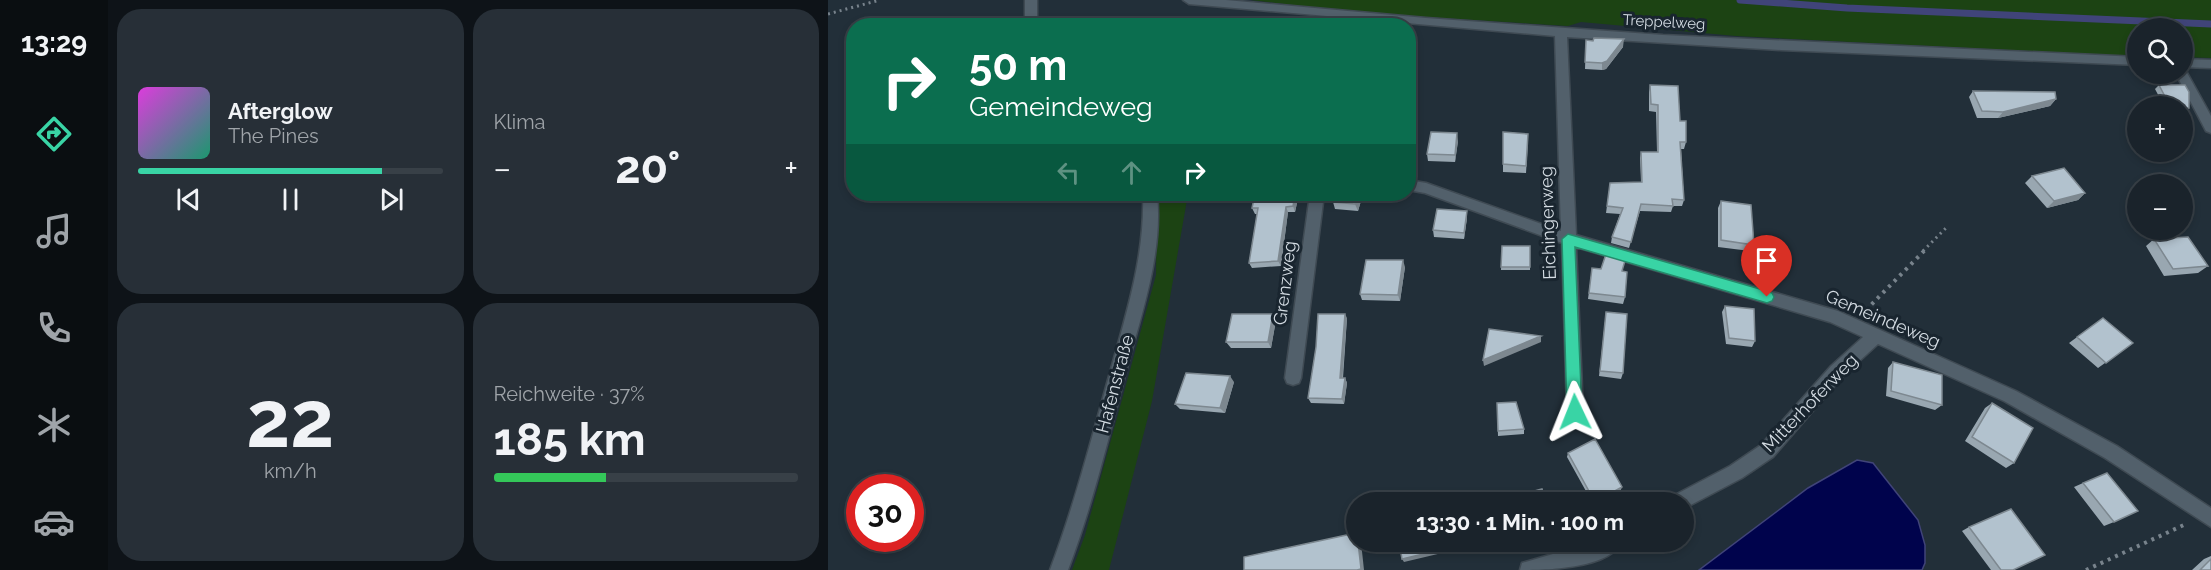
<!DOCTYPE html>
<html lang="de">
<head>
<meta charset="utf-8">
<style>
  :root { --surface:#1a232b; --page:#272f37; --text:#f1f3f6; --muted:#9fa4a9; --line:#384047; --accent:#39d4a5 }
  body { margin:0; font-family:Raleway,sans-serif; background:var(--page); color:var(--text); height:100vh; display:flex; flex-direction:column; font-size:22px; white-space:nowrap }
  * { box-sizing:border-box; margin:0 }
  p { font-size:20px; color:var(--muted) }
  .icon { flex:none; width:33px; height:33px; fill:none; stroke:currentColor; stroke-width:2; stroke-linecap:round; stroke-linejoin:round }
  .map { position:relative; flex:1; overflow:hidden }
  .side { display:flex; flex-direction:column; gap:9px; padding:9px; background:#0e1318; width:720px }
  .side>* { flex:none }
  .top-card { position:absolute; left:18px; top:18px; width:570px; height:183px; border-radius:24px; box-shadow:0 3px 9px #0003,0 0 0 2px var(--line); background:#0b6e4f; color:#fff; overflow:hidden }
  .fabs { position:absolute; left:1299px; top:18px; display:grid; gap:12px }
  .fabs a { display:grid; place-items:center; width:66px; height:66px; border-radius:50%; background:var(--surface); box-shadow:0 3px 9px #0003,0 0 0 2px var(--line); font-size:30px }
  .speed { position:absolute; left:18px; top:474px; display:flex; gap:12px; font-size:30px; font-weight:700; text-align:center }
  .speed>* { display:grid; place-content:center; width:78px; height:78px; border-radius:50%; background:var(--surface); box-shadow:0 3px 9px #0003,0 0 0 2px var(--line); line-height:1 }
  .speed .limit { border:9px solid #d22; background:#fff; color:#111 }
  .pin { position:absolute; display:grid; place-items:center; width:51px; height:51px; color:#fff; margin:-62px -26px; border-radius:50% 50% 50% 0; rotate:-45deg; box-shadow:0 0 6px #0007 }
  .pin .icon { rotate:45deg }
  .me { position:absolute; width:66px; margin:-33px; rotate:358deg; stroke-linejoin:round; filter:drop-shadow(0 0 4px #0008) }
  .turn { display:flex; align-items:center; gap:21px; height:126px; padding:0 24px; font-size:27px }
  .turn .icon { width:78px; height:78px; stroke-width:2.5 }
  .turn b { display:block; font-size:42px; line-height:51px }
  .lanes { display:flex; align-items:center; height:57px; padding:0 24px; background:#0003; justify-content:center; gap:30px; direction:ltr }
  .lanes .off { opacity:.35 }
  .big { font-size:45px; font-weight:700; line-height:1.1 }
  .side .tile { flex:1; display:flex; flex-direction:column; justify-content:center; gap:9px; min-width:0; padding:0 21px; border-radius:24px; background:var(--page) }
  .side .dial { align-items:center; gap:0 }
  .dial b { font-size:78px; line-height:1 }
  .song { display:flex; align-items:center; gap:18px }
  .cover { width:72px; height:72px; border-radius:9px; background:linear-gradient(135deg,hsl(300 70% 55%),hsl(160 70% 35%)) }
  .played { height:6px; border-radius:3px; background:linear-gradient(90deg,var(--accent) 80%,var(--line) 80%) }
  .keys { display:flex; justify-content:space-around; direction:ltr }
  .heat { display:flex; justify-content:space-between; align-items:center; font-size:33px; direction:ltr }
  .charge { height:9px; border-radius:4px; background:linear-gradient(90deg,#34c759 37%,var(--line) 0) }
  .side .tiles { flex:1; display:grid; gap:9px; grid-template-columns:repeat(2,1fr) }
  .trip { position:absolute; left:518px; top:492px; width:348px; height:60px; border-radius:30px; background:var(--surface); box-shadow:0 3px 9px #0003,0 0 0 2px var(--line); font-weight:700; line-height:60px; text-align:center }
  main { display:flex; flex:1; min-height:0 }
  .dock { display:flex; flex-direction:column; width:108px; justify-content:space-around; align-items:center; background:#0a0e11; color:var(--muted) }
  .dock .icon { width:42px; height:42px }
  .dock .selected { color:var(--accent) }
  .dock b { font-size:27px; color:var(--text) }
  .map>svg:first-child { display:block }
</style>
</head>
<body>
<main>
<nav class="dock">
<b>13:29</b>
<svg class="icon selected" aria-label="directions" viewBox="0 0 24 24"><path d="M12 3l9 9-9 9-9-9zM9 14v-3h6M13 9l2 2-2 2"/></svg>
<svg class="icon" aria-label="music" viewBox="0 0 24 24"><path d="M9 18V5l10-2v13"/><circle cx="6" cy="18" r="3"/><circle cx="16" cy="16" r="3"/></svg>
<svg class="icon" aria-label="phone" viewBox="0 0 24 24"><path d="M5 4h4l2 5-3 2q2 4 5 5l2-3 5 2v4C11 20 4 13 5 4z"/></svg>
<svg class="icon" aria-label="climate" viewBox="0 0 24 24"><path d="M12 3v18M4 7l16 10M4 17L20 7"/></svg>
<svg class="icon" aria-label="car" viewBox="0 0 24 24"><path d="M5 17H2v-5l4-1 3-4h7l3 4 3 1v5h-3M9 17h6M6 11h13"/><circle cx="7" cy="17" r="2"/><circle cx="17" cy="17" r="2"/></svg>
</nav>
<section class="side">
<div class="tiles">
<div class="tile">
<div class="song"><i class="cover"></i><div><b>Afterglow</b><p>The Pines</p></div></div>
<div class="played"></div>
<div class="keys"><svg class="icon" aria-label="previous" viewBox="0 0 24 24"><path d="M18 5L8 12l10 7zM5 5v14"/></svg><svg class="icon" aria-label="pause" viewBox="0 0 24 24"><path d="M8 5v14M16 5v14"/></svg><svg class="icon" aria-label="next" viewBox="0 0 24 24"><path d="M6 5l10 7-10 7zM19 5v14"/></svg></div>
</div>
<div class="tile"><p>Klima</p>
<div class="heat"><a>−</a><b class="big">20°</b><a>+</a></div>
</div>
<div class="tile dial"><b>22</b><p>km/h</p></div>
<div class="tile"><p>Reichweite · 37%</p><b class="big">185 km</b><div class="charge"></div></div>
</div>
</section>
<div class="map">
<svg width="1383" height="570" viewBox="0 0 1383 570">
  <rect width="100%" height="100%" fill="#222f39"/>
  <path fill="#1c4313" d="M423 0H1383V58L1355 57 1354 28H1310L1309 56H1300L908 36 753 22 740 26 533 13Z
    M329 194H360L324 401 281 570H244L257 535 328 275Z"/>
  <path fill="#00034c" stroke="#404479" stroke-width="1.5" d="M1029 460 1045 463 1090 520 1097 545V563L1094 570H871L980 488Z"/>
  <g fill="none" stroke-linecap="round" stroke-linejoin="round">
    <path stroke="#404479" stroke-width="7" d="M912 0 1019 8 1383 24"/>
    <g stroke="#3f4a53" stroke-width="3">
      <path id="street" d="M197 0H209V18L213 26H201L197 18Z
        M355 0H398L598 18 835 35 1310 57V65L953 50 739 37 748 235 1010 311 1188 391 1289 446 1383 508V527L1277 458 1176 401 1050 344 1015 376 945 457 914 478 855 509V502H842L845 496 902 466 933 445 1003 366 1035 337 1002 322 748 247 755 412 753 418 747 420 741 418 739 412 734 243 597 193 580 190V180L598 183 733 231 727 36 361 4Z
        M1354 59 1383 60V68L1354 67Z
        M1354 70 1358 71 1383 116V133L1378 131 1348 74H1354Z
        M315 194H329C335 253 314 312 299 368 281 436 265 504 240 570H222C247 504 264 436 283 369 299 311 317 255 315 194Z
        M482 194H496L473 378 471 383 465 385 459 383 457 378Z
        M766 542H793C782 569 716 570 692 570L694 563 701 561Z"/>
    </g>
    <path stroke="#78838c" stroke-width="3" stroke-dasharray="2 4" stroke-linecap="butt" d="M0 14 52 0
      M1095 251 1119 227"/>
    <path stroke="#78838c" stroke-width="4" stroke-dasharray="3 5" stroke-linecap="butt" d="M1038 310 1097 250
      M1258 570 1358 524"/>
    <use href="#street" fill="#52606b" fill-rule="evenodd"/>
  </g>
  <path fill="#99a7b1" d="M758 40 795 47 778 69 774 70 757 69Z
    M822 85 852 121 858 142 856 149H853L856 200 854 206H845L843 212 812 211 801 248 783 243 784 237 792 214 778 213 782 183 813 182 812 158 813 152H829L828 112 821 111V92Z
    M1331 85 1361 108 1357 112H1354V106H1336L1327 89Z
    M1145 91 1228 99 1222 106 1170 118H1149L1141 97Z
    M675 132 700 142 698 173 675 172Z
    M630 141 627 162 600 161 599 154Z
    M1204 176 1257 193 1250 200 1219 208 1197 183Z
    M471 194 467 212H460L453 266 424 268 421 263 429 214H427L424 208Z
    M535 194 530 211 507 209 505 202Z
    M893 201 926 245 922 251 890 247V208Z
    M639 211V218L636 239 606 237 605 230Z
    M1326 239 1380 266 1370 273 1336 276 1318 246Z
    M674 246H702V270H673Z
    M577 267 572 301 534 300 532 294Z
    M764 268 794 271 797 297 795 304 760 299Z
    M897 306 927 341 924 347 898 344 894 312Z
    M778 312 795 373 793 379 771 376Z
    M519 318 515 378H517L519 383 516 404 483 403 480 398Z
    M1275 318 1305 343 1270 368 1241 343Z
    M448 320 443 348H403L398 342Z
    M1065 362 1114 405 1107 410 1058 396 1060 368Z
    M406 382 397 413 352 409 347 404Z
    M669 403 696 429V434L670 436Z
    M1164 403 1186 463 1178 468 1137 441 1157 408Z
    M740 453 794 487 792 491 772 502H764L739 457Z
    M1255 483 1286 522 1276 526 1246 487Z
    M1141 527 1185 570H1163L1134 531Z
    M1383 556V570H1364L1376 559Z"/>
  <path fill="#7d8890" d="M796 39 795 47 778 69 774 70V63Z
    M1228 99 1222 106 1170 118 1175 112Z
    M629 133 630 141 627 162V155Z
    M1257 193 1250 200 1219 208 1226 201Z
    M467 194H471L467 212 465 206Z
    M531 194H535L530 211 527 204Z
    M458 207 460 212 453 266 450 261Z
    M639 211V218L636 239V233Z
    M575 260 577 267 572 301 570 295Z
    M445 314 448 320 443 348 440 342Z
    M517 314 519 318 514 383 512 378Z
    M713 336V342L656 366 655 360Z
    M402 376 406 382 397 413 392 408Z
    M517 378 519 383 516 404 514 399Z
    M794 487 792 491 772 502H767Z
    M530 542H533L536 570H529Z
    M612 542 614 553 576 562 574 559Z"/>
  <path fill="#b2c2ce" stroke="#7d8890" stroke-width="1.5" d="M766 38 796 39 779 61 774 63 757 62 758 40 765 41Z
    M822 85 850 86 852 121H858V142H852L856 200 844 199 845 206 813 204 803 242 784 237 795 208 779 206 782 183 814 182 813 152H830V105L823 104Z
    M1331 85H1357L1361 92V108H1354V106H1342Z
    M1145 91 1227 92 1228 99 1175 112 1154 111Z
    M603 132 629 133 627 155 599 154Z
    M675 132 700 134 698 166 675 164Z
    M1236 168 1257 193 1226 201 1204 176Z
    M427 194H467L465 206 458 207 450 261 421 263 430 208H424Z
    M507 194H531L527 204 505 202Z
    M893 201 923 205 926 245 893 240Z
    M609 209 639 211 636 233 605 230Z
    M1360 237 1380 266 1345 269 1326 239Z
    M674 246H702V267H673Z
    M779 251 798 257 794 271 799 272 797 297 761 293 764 268 773 269Z
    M538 260H575L570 295 532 294Z
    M897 306 926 309 927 341 901 338Z
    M778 312 799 314 795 373 772 371Z
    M404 314H445L440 342H398Z
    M490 314H517L512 378H517L514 399 480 398 488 347Z
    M1275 318 1305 343 1278 363 1249 337Z
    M661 329 713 336 655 360Z
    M1065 362 1114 375V405L1063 391Z
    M358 373 402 376 392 408 347 404Z
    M688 402 696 429 670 431 669 403Z
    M1164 403 1205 428 1186 463 1144 437Z
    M767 439 794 487 767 502 740 453Z
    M1279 473 1310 511 1286 522 1255 483Z
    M714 489 718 502H669V501Z
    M1183 509 1217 555 1185 570H1173L1141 527Z
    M528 533V542H530L533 569 529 570H416V557Z
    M571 542H611L612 550 574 559Z
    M1383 559V570H1372Z"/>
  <path fill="#39d4a5" stroke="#258a6b" stroke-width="1.5" d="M740 234 939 291 944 293 946 297 944 301 939 303 747 247 754 412 752 417 747 419 742 417 739 412 734 239Z"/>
  <g text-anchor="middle" stroke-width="6" stroke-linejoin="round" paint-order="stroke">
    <g font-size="15" fill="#d4dce3" stroke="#19252f">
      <text transform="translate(836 22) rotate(3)" y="5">Treppelweg</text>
    </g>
    <g font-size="18" fill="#d4dce3" stroke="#19252f">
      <text transform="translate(720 223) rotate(-92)" y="6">Eichingerweg</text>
      <text transform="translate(457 283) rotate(-83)" y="6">Grenzweg</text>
      <text transform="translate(1055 319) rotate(23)" y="6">Gemeindeweg</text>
      <text transform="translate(287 384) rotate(-75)" y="6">Hafenstraße</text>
      <text transform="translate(982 403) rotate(-46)" y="6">Mitterhoferweg</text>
    </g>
  </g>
</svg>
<div class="fabs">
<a><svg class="icon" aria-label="search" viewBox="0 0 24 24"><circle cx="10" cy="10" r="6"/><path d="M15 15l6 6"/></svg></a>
<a>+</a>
<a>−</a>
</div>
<div class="speed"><div class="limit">30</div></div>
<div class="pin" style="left:939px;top:297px;background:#d93025"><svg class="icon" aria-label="arrive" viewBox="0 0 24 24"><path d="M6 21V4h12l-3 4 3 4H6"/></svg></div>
<svg class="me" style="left:747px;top:412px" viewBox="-20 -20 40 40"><path d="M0-17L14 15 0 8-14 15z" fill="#39d4a5" stroke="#fff" stroke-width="4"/></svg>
<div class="trip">13:30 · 1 Min. · 100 m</div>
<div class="top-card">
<div class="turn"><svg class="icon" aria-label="right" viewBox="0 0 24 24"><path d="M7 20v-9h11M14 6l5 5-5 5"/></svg><div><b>50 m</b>Gemeindeweg</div></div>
<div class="lanes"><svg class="icon off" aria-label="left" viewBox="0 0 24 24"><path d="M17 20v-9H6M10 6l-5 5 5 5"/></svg><svg class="icon off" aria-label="ahead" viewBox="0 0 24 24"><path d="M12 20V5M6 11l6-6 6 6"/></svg><svg class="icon" aria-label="right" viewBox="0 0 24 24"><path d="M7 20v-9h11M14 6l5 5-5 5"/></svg></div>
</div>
</div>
</main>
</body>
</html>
